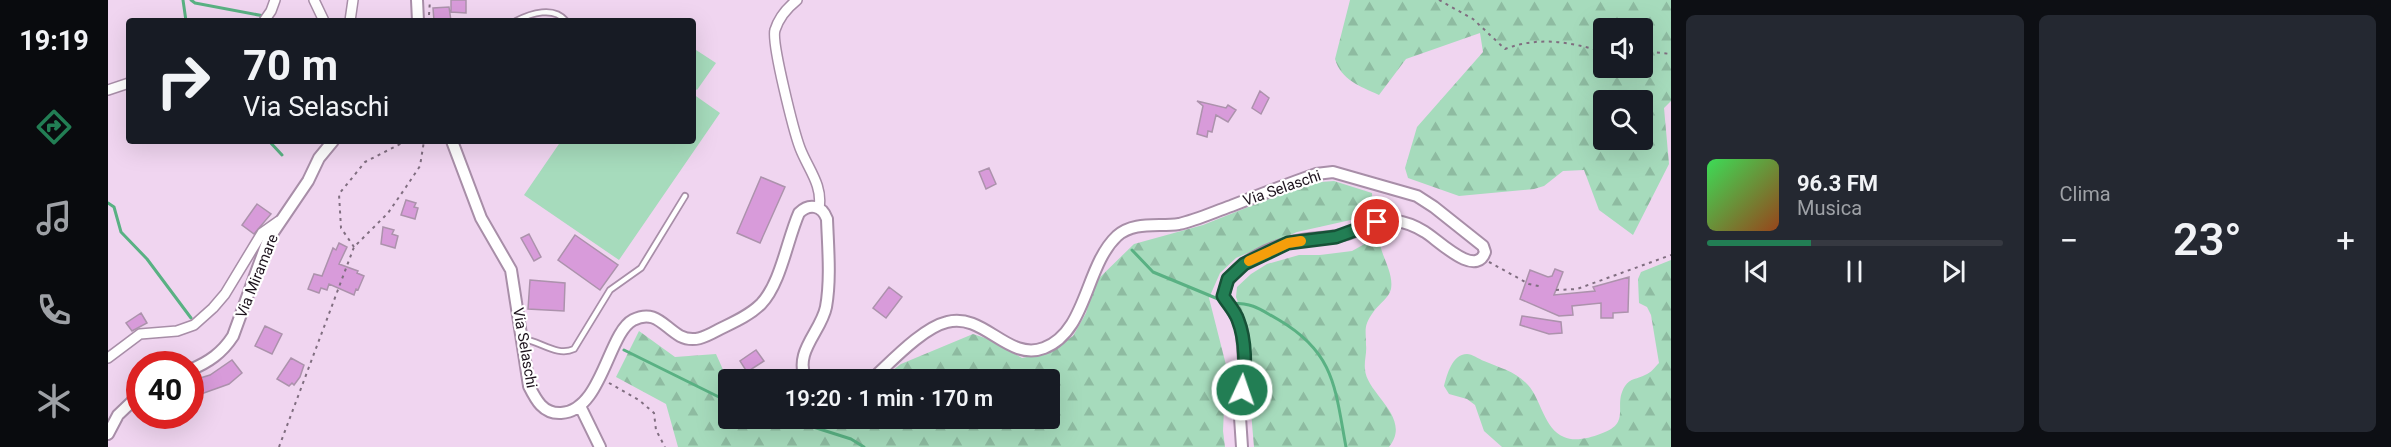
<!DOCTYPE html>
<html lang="it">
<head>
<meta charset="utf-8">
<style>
  :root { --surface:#171b24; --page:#242831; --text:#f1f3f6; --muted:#9ea1a6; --line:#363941; --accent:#227e54 }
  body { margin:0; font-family:Roboto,sans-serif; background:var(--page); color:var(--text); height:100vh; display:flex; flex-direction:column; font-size:22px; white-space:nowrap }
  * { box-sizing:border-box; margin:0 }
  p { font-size:20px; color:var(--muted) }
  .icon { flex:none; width:33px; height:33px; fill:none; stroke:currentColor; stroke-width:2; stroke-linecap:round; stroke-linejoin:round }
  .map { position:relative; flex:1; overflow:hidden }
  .details { display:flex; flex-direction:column; gap:15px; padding:15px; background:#0d0f14; width:720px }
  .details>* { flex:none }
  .guide { position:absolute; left:18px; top:18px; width:570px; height:126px; border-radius:6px; box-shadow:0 6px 24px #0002; background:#171b24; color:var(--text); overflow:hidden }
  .tools { position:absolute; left:1485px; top:18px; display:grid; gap:12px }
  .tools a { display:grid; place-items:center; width:60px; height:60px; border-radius:6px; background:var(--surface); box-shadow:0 6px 24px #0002; font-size:30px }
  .speed { position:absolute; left:18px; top:351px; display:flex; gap:12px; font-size:30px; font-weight:700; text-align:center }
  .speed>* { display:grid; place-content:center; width:78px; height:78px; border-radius:50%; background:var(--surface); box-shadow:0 6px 24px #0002; line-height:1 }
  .speed .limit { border:9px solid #d22; background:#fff; color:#111 }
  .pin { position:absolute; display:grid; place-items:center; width:51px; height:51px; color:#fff; margin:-26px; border:3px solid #fff; border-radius:50%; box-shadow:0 2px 6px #0007 }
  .me { position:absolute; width:66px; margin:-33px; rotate:3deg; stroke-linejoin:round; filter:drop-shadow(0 0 4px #0008) }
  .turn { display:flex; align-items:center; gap:21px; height:126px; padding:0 18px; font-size:27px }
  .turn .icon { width:78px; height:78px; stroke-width:2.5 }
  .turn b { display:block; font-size:42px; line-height:51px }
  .big { font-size:45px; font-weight:600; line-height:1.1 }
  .details .widget { flex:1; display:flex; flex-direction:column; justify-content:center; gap:9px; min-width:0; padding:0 21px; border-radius:9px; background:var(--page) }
  .song { display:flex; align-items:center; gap:18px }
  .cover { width:72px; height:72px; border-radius:9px; background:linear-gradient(135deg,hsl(130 70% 55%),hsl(20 70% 35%)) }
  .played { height:6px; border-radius:3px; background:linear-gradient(90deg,var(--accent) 35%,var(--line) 35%) }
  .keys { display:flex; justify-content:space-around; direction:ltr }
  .heat { display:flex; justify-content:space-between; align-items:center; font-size:33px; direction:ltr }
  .details .tiles { flex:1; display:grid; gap:15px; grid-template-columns:repeat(2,1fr) }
  .trip { position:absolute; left:610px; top:369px; width:342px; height:60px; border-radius:6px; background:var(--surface); box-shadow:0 6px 24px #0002; font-weight:600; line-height:60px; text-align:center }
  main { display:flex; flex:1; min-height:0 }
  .tab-bar { display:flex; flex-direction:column; width:108px; justify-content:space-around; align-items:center; background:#090b0e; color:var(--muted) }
  .tab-bar .icon { width:42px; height:42px }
  .tab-bar .selected { color:var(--accent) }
  .tab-bar b { font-size:27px; color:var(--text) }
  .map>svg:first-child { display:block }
</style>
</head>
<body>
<main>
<nav class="tab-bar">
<b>19:19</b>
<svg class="icon selected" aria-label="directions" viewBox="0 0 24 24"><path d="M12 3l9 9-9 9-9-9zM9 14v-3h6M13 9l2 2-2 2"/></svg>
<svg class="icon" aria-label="music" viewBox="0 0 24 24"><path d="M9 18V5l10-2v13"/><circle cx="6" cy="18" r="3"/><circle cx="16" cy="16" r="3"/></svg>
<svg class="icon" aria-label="phone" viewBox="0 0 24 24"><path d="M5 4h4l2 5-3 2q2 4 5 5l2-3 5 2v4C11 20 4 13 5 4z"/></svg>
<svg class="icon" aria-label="climate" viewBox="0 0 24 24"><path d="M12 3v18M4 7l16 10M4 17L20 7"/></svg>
</nav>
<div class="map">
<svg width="1563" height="447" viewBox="0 0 1563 447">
  <defs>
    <pattern id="forest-firs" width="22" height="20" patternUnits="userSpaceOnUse" patternTransform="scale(1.5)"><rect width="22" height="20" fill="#a6dbbc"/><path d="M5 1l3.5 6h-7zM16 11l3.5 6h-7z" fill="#8ebba1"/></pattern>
  </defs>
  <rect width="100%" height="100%" fill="#f0d5f0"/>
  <path fill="url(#forest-firs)" fill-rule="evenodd" d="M1242 0H1563V101L1556 108 1561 164 1525 235 1491 210 1476 170 1455 171 1436 186 1426 189 1351 196 1300 178 1297 168 1309 127 1375 52 1372 33 1298 59 1271 95C1252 86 1233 80 1227 59ZM1496 28H1534V68H1496ZM1534 100V140H1496V100Z
    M1226 181 1264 193 1265 215 1189 232 1128 258 1112 273 1101 298 1118 365 1115 431 1117 447H570L558 404 508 377 531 331 567 357 608 354 621 383V418H942V380L773 379 793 364 865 334 883 340 914 358 942 352 965 336 978 313 986 283 1026 244 1095 225 1200 183Z
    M1271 236C1271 254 1286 271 1283 289 1281 298 1271 304 1266 311 1255 326 1258 329 1258 345 1259 353 1256 361 1257 369 1258 394 1305 417 1281 447H1146L1143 412V361L1139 327 1128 297 1129 287 1143 274 1159 264 1191 255H1212L1244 251Z
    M1563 260V447H1394L1376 431 1367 405 1359 399 1341 394 1336 386C1339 375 1344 354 1359 354 1364 354 1371 359 1376 361 1392 368 1407 371 1420 385 1433 399 1436 429 1456 437 1466 442 1482 438 1492 434 1525 423 1504 406 1517 386 1522 378 1530 379 1537 375 1543 373 1547 367 1551 363L1543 315 1539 307 1531 303 1530 279 1533 272Z"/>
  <path fill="#a6dbbc" d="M585 48 608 63 589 90 585 87Z
    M585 94 612 113 511 260 416 195 453 141H585Z"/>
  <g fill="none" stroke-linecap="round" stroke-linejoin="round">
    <path stroke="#59b183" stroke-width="3" d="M75 0 78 21
      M83 0 87 3 156 16
      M161 141 174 155
      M0 203 6 207 13 232 39 259 83 318
      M1024 250 1045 272 1115 301
      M1124 303C1148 304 1151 309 1171 320 1227 353 1227 388 1238 447
      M516 350 621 402
      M677 418 743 439 756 447"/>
  </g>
  <path fill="#d89bda" stroke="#ac92ac" stroke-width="1.5" d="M343 0H358V13L343 12Z
    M341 7 343 21H326L325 8Z
    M1152 91 1161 98 1153 114 1144 108Z
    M1089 101 1118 108 1120 105 1128 110 1120 122 1108 115 1104 132 1100 131 1099 137 1089 134 1095 106Z
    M881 168 888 184 878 189 871 172Z
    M653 177 677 187 652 243 629 233Z
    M298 200 308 203 306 207 310 208 307 219 293 215Z
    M149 204 163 214 146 234 134 225Z
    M275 227 286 230 284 234 290 236 287 248 273 244Z
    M421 234 433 257 426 261 413 238Z
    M467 235 510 265 492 290 450 260Z
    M231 243 239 247 231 264 250 271 249 273 256 276 250 290 248 289 246 295 221 284 219 290 213 288 211 293 200 289 206 274 214 276 225 248 228 250Z
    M1447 269 1455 272 1446 295 1487 291 1485 287 1521 277 1520 312 1505 313V318H1493V303L1464 306 1465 315 1451 316 1412 299 1422 270 1440 277 1444 276Z
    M422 280 457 283 456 311 420 309Z
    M781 287 794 297 778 318 765 308Z
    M33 313 39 323 24 331 18 323Z
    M1414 316 1453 322 1454 333 1441 334 1412 325Z
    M157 326 174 334 164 354 147 346Z
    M648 350 656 361 639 372 632 361Z
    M183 358 196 365 192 377 186 385 184 383 181 386 169 379Z
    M124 360 134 373 121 384 82 398V381L102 375Z"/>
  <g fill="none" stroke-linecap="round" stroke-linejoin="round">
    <g stroke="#a88ea8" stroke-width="8">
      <path id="service" d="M408 21C423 13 446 6 458 21
        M415 339C432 341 449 357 466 349L502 290 533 268 577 196"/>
    </g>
    <g stroke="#a88ea8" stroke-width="12">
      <path id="minor" d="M206 0 216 21
        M689 0C679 8 671 17 667 30 663 42 686 132 692 148 700 169 715 185 711 208
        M156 21 163 11 167 0
        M242 21 245 0
        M0 90 21 83
        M0 358 32 334 69 331 86 325 105 308 117 294 154 233 171 221"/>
    </g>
    <g stroke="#a88ea8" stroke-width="14">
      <path id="tertiary" d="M309 0 310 21
        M344 141 373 218 403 270 421 386C428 400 435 414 453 413 494 411 500 333 525 320 547 309 555 326 572 336 586 343 597 337 610 330 624 323 641 316 653 304 673 283 679 240 691 213 701 203 714 205 719 219 720 247 723 279 718 307 713 332 685 352 698 380
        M82 370C101 362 114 353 125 336L160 240 200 181 211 158 225 141
        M763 380C783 362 814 328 839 322 876 312 900 362 936 348 979 332 977 266 1009 236 1026 221 1050 227 1071 224 1088 220 1106 212 1123 206 1151 195 1180 184 1208 174L1225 172 1309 196 1326 207 1375 246 1377 252C1368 279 1329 239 1317 232 1309 227 1298 222 1287 221 1270 219 1255 229 1239 234 1220 239 1199 237 1180 243 1160 249 1133 261 1121 279 1118 283 1117 291 1115 296L1129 317 1134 331 1137 377 1131 402 1134 447
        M472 406 492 447
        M0 434 10 415 32 394"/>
    </g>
    <path stroke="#806e80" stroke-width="2" stroke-dasharray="3 4.5" stroke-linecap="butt" d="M1331 0 1365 19 1397 49C1431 36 1462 42 1496 52
      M321 15 322 0
      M1534 51 1563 54
      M246 247 233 228 231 194 257 162 298 141
      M1381 262 1421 284 1435 287
      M1448 290 1469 289 1563 255
      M501 383 531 400 546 413 548 430 557 447
      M171 447 246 247 280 213 298 187 312 166 316 141"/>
    <use href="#service" stroke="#fff" stroke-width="4.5"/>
    <use href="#minor" stroke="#fff" stroke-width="9"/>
    <use href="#tertiary" stroke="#fff" stroke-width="10"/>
  </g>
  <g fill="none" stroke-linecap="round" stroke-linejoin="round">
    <g stroke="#165237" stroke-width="15">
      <path id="route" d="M1134 390C1138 369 1138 340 1130 320 1127 311 1120 304 1115 296L1120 279 1136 264 1180 243 1228 237 1269 222"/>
    </g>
    <use href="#route" stroke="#227e54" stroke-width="10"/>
    <path stroke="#f59e0b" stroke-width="10" d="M1141 261 1180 243 1193 241"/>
  </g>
  <g text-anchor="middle" stroke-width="4.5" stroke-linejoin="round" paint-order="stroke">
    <g font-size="15" fill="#1d131d" stroke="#fff">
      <text transform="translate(1174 188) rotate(-19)" y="5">Via Selaschi</text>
      <text transform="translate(149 276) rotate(-68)" y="5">Via Miramare</text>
      <text transform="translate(417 348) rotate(80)" y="5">Via Selaschi</text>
    </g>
  </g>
</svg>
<div class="tools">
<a><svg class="icon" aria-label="sound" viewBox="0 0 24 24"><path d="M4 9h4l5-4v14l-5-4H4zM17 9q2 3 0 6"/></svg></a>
<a><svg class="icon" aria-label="search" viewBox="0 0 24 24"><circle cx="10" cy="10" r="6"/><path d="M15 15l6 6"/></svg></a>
</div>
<div class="speed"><div class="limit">40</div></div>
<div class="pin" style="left:1269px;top:222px;background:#d93025"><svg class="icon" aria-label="arrive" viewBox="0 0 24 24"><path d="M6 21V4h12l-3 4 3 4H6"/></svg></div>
<svg class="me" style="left:1134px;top:390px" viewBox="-20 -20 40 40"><circle r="17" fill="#227e54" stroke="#fff" stroke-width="3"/><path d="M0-11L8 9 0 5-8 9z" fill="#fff"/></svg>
<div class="trip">19:20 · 1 min · 170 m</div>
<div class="guide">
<div class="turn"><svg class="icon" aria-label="right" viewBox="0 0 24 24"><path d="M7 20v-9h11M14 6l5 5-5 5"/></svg><div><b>70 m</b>Via Selaschi</div></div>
</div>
</div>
<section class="details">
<div class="tiles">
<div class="widget">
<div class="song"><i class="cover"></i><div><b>96.3 FM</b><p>Musica</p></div></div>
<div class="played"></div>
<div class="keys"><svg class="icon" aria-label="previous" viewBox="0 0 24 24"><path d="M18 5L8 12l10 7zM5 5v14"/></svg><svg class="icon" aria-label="pause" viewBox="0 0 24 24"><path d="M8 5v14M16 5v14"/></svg><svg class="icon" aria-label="next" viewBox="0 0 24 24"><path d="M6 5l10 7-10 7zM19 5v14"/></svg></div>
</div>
<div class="widget"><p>Clima</p>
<div class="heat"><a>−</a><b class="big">23°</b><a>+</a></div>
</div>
</div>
</section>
</main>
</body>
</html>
